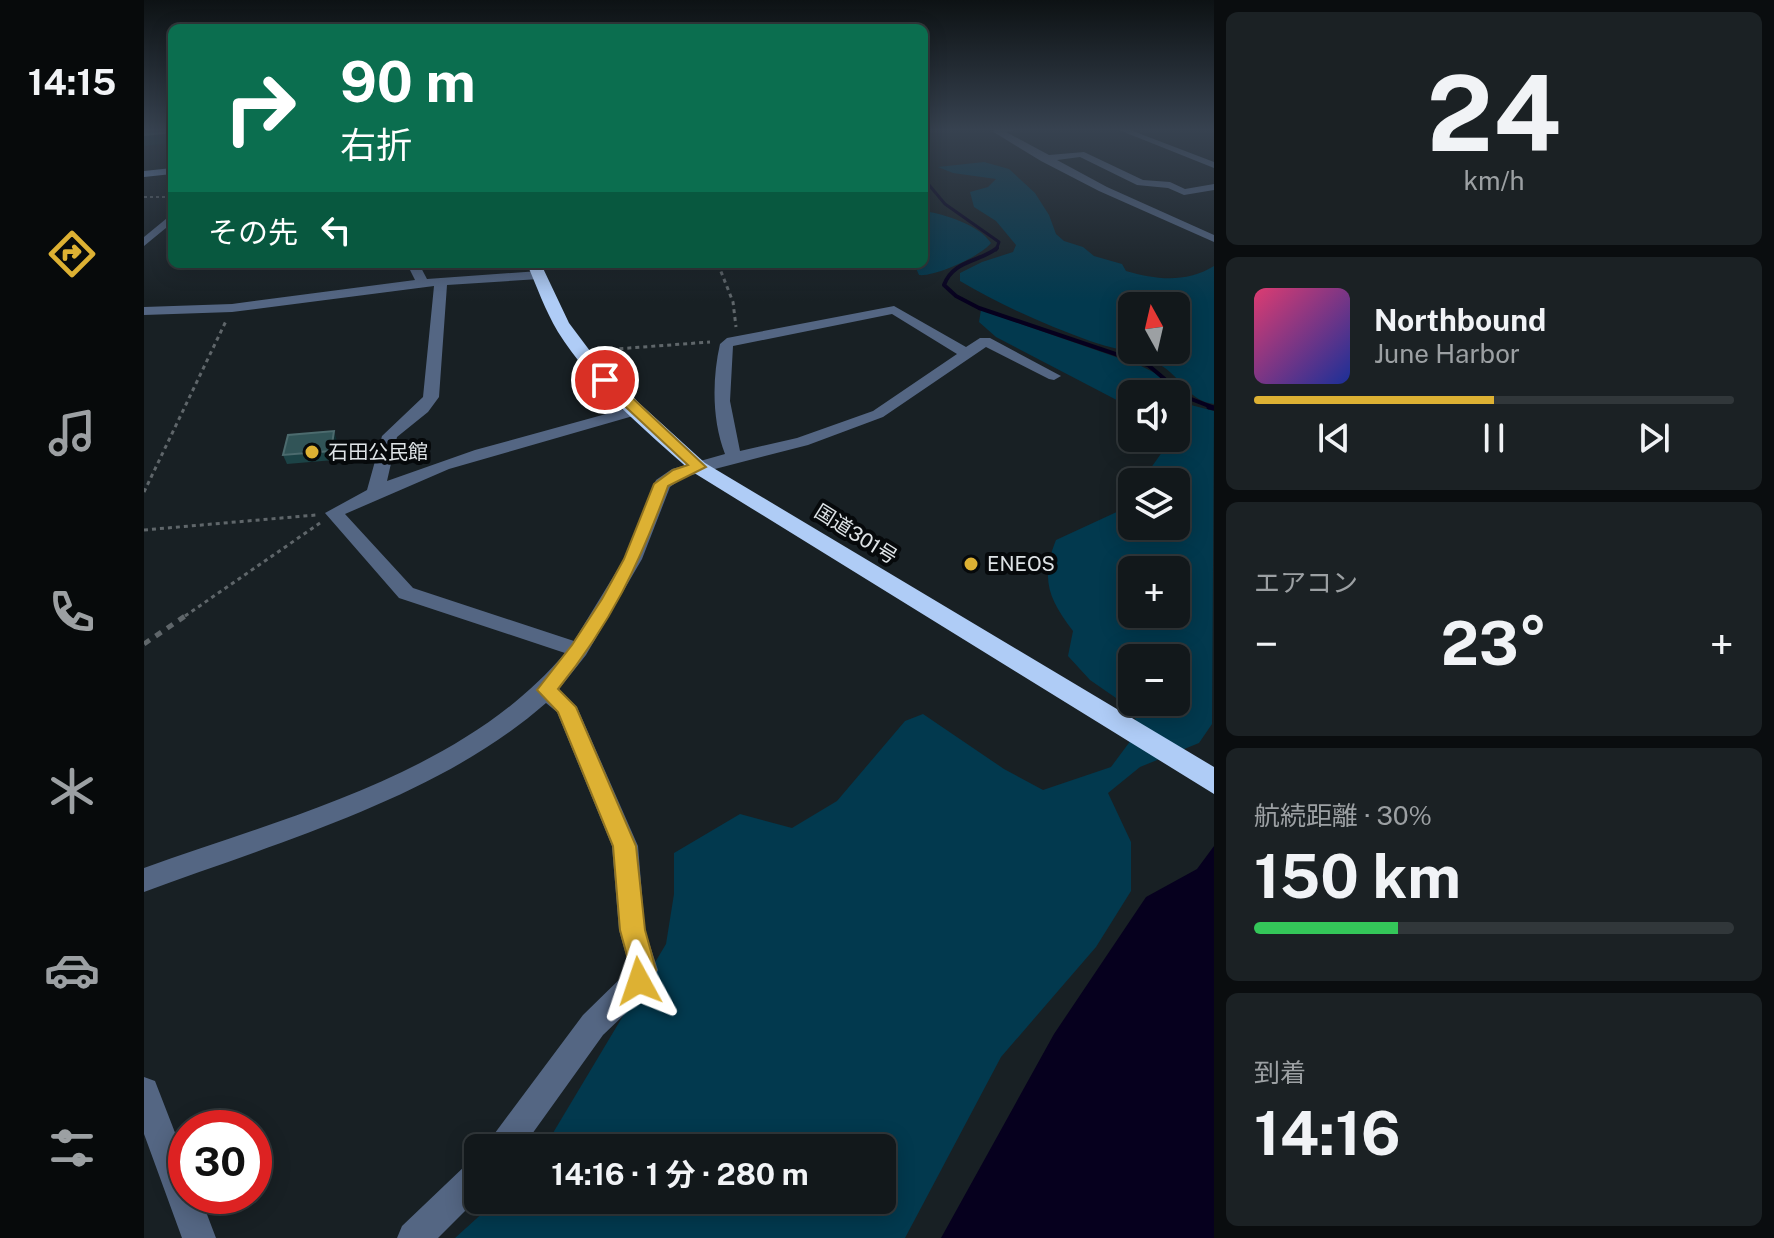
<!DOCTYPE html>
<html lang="ja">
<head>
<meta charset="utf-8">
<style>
  :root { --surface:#12181b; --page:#1b2124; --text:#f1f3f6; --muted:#9ca0a3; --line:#31373a; --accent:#ddb133 }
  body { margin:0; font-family:"Public Sans","Noto Sans JP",sans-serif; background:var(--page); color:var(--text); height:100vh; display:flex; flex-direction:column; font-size:30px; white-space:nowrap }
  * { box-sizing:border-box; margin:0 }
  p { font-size:26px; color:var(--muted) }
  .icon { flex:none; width:44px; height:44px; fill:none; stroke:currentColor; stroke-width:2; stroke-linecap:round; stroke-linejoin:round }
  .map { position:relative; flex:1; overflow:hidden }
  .drawer { display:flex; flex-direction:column; gap:12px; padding:12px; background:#0a0d0f; width:560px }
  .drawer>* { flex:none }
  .guide { position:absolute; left:24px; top:24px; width:760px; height:244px; border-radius:12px; box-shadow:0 4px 20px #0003,0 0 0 2px var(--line); background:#0b6e4f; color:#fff; overflow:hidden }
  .needle { width:52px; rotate:352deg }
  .controls { position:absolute; left:974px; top:292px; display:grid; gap:16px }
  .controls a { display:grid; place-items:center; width:72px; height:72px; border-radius:12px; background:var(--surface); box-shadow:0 4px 20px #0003,0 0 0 2px var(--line); font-size:40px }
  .speed { position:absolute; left:24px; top:1110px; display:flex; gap:16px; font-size:40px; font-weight:700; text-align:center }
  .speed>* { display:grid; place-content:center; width:104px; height:104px; border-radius:50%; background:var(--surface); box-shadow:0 4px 20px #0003,0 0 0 2px var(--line); line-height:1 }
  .speed .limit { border:12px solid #d22; background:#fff; color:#111 }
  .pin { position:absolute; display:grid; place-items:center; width:68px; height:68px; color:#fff; margin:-34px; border:4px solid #fff; border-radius:50%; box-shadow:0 2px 8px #0007 }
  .me { position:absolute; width:88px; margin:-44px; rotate:355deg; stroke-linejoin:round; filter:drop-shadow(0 0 6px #0008) }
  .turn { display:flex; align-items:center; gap:28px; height:168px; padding:0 40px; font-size:36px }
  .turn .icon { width:104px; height:104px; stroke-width:2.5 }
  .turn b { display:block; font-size:56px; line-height:68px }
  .then { display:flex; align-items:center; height:76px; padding:0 40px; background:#0003; gap:16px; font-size:30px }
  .big { font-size:60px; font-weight:700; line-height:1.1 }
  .drawer .widget { flex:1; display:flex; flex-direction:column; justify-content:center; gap:12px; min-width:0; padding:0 28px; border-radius:12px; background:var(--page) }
  .drawer .dial { align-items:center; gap:0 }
  .dial b { font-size:104px; line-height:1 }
  .song { display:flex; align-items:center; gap:24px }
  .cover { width:96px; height:96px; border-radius:12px; background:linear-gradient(135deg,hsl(340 70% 55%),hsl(230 70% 35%)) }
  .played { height:8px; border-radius:4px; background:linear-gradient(90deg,var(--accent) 50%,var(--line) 50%) }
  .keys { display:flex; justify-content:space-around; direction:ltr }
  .heat { display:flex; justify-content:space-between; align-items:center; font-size:44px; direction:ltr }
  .charge { height:12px; border-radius:6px; background:linear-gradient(90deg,#34c759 30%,var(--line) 0) }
  .trip { position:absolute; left:320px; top:1134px; width:432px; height:80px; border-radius:12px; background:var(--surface); box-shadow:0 4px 20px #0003,0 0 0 2px var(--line); font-weight:700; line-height:80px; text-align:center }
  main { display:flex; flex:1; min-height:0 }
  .tab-bar { display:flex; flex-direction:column; width:144px; justify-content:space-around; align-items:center; background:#070a0b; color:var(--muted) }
  .tab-bar .icon { width:56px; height:56px }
  .tab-bar .on { color:var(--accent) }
  .tab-bar b { font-size:36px; color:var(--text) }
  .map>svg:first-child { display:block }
</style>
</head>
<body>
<main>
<nav class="tab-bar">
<b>14:15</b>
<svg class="icon on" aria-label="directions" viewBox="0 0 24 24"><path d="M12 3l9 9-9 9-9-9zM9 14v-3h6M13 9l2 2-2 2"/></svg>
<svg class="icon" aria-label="music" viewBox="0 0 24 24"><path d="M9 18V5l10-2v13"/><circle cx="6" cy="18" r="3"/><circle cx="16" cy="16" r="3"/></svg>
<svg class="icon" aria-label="phone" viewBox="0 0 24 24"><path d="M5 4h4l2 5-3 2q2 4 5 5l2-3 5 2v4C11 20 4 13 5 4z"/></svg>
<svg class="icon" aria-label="climate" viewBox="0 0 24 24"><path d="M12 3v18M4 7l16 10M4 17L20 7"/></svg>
<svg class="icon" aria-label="car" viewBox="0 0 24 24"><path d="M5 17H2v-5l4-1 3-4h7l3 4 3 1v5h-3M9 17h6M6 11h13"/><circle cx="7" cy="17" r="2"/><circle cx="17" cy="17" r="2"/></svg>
<svg class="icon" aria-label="filters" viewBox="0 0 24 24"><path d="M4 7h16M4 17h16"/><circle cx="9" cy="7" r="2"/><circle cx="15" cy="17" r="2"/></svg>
</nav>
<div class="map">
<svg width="1070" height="1238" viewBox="0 0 1070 1238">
  <rect width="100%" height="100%" fill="#182024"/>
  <path fill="#02394e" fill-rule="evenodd" d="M840 162 865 169 891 193 905 215 912 234 920 241 939 247 950 256 978 264 982 271C1013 280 1042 283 1070 266V404C1046 401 1039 381 1021 368 999 352 971 350 946 341 902 325 856 305 816 281V273L838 262 869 252 872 245 852 221 830 207 826 192 844 187 852 179 809 173 794 167ZM988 306H1032V350H988Z
    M780 211C801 214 835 225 847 243 837 256 791 277 775 275L770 264H780Z
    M837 310 995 365 1013 374 1030 394H988V408L852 337 835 322Z
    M1032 396 1043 404 1070 411 1068 724 1055 743 996 767 964 793 987 842V891L952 947 857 1057 761 1238H311L353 1200H738V1148H400L522 944 530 894V853L596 814 648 828 693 801 761 721 779 714 860 769 899 790 967 767 996 728 985 707 946 680 924 656 929 631C905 599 896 580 912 540L977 510 988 495V526H1032V482H997L1028 438H1032ZM988 570H1032V614H988ZM988 658H1032V702H988Z"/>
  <path fill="#06001e" d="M1070 846V1238H797L910 1034 1002 897 1053 869Z"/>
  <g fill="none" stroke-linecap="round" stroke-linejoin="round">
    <path stroke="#06001e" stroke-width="3" d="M780 179 801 204 855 242 852 250"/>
    <path stroke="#06001e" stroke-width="4" d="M853 248C836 262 809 260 800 285L812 296 835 308 1004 365 1042 397 1070 408"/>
    <path stroke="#06001e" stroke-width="5" d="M1065 407 1070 408"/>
    <path stroke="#5f666a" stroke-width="2" stroke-dasharray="3 3" stroke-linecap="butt" d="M0 197H28"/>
    <path stroke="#5f666a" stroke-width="3" stroke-dasharray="4 4" stroke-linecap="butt" d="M578 264 576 269 589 302 592 327
      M460 353 472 349 566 342
      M0 492 82 321
      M0 530 172 515
      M41 616 176 523"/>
    <path stroke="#5f666a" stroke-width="5" stroke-dasharray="7 7" stroke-linecap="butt" d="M0 644 44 614"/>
    <path fill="#546683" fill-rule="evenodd" d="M859 128H879L862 132 905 155 940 152 999 180 1026 182 1041 189 1070 184V190L1040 195 1024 188 993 185 936 157 913 160 963 187 1070 235V242L955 191 897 161 848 131Z
      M970 128H981L1070 162V168Z
      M28 214V223L0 246V237Z
      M263 264H275L283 279 395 271 401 275 395 279 303 285 295 397 284 412 253 437 243 481 331 450 491 406 499 411 496 414 305 469 201 514 269 588 430 641 480 559 512 480 528 469 581 454C568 421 568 379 576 344L583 338 750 306 822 347 836 338H846L917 376 910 380 905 379 842 347 739 417 664 445 540 477 526 487 498 559 442 655 415 689 433 707 494 846 501 930 514 970 505 991 459 1035 378 1148H343L348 1137 439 1015 486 969 475 930 468 846 413 712 402 703C294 798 134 842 0 892V868C144 816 319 774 421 653L255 598 181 513 223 490 238 436 279 397 290 286 88 312 0 315V307L88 304 271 280ZM748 314 813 354 729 411 653 438 596 451 586 401 589 346Z
      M0 1077 11 1081 42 1161V1196H56L72 1238H38L0 1134Z
      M334 1159V1198L294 1238H253L258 1226 323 1164Z"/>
    <path fill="#718fbd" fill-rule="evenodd" d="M28 168V174L0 177V171Z"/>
    <path fill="#afccf6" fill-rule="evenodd" d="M383 264H397L425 323 449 355 495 403 561 463 1070 767V794L547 471C500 429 448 386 414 332 401 310 393 287 383 264Z"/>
  </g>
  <path fill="#1c4346" d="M193 441 190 460 143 464 139 455Z"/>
  <path fill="#112e31" d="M28 132V143L0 146V135Z
    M190 431 193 441 190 460 187 451Z"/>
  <path fill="#315457" stroke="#4c6b6e" stroke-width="2" d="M0 128H28V132L0 135Z
    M190 431 187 451 139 455 144 435Z"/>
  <linearGradient id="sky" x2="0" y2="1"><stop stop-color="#0d1214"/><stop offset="0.43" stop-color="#374250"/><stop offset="1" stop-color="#374250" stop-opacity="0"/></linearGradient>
  <rect width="1070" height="301" fill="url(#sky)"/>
  <path fill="#ddb133" stroke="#907321" stroke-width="2" d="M456 377H466L562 467 524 486C495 565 467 623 414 689L432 707 492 846 501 930 512 970 504 990 495 993 486 990 483 981 487 970 476 930 469 846 414 712 393 690 428 645 458 599 480 559 510 484 529 470 544 465 456 383Z"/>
  <g fill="#ddb133" stroke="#06090b" stroke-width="3">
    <circle cx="168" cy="452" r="8"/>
    <circle cx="827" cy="564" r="8"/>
  </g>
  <g text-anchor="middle" stroke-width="8" stroke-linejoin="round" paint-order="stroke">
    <g font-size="20" fill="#dee3e6" stroke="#06090b" text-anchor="start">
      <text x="184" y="459">石田公民館</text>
      <text x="843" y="571">ENEOS</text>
    </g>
    <g font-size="20" fill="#dee3e6" stroke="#06090b">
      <text transform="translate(712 534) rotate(32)" y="7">国道301号</text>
    </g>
  </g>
</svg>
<div class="controls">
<a><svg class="needle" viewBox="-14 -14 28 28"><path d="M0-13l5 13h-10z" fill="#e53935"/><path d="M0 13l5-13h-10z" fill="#9ca0a3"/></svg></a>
<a><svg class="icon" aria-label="sound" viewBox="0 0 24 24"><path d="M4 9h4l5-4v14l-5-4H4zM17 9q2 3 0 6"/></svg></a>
<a><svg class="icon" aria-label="layers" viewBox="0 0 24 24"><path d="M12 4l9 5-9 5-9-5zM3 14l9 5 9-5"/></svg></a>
<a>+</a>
<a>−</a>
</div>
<div class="speed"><div class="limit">30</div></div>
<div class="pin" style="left:461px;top:380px;background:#d93025"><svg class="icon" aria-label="arrive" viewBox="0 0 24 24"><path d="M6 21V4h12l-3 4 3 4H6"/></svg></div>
<svg class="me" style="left:495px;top:981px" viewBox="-20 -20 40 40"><path d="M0-17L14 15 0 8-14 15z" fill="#ddb133" stroke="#fff" stroke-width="4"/></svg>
<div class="trip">14:16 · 1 分 · 280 m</div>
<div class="guide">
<div class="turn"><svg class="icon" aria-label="right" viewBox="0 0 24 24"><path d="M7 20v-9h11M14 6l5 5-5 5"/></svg><div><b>90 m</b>右折</div></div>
<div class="then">その先<svg class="icon" aria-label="left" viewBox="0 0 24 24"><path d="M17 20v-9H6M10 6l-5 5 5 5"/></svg></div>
</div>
</div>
<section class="drawer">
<div class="widget dial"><b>24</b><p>km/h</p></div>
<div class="widget">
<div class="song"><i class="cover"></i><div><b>Northbound</b><p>June Harbor</p></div></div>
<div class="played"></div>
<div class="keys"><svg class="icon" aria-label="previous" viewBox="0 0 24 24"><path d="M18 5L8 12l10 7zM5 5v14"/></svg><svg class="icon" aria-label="pause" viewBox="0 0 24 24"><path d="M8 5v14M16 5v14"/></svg><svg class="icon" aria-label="next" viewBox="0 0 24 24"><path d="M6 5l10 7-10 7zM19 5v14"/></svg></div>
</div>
<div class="widget"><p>エアコン</p>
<div class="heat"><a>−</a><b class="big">23°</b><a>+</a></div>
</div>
<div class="widget"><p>航続距離 · 30%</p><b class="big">150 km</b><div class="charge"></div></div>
<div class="widget"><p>到着</p><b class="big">14:16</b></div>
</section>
</main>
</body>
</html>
